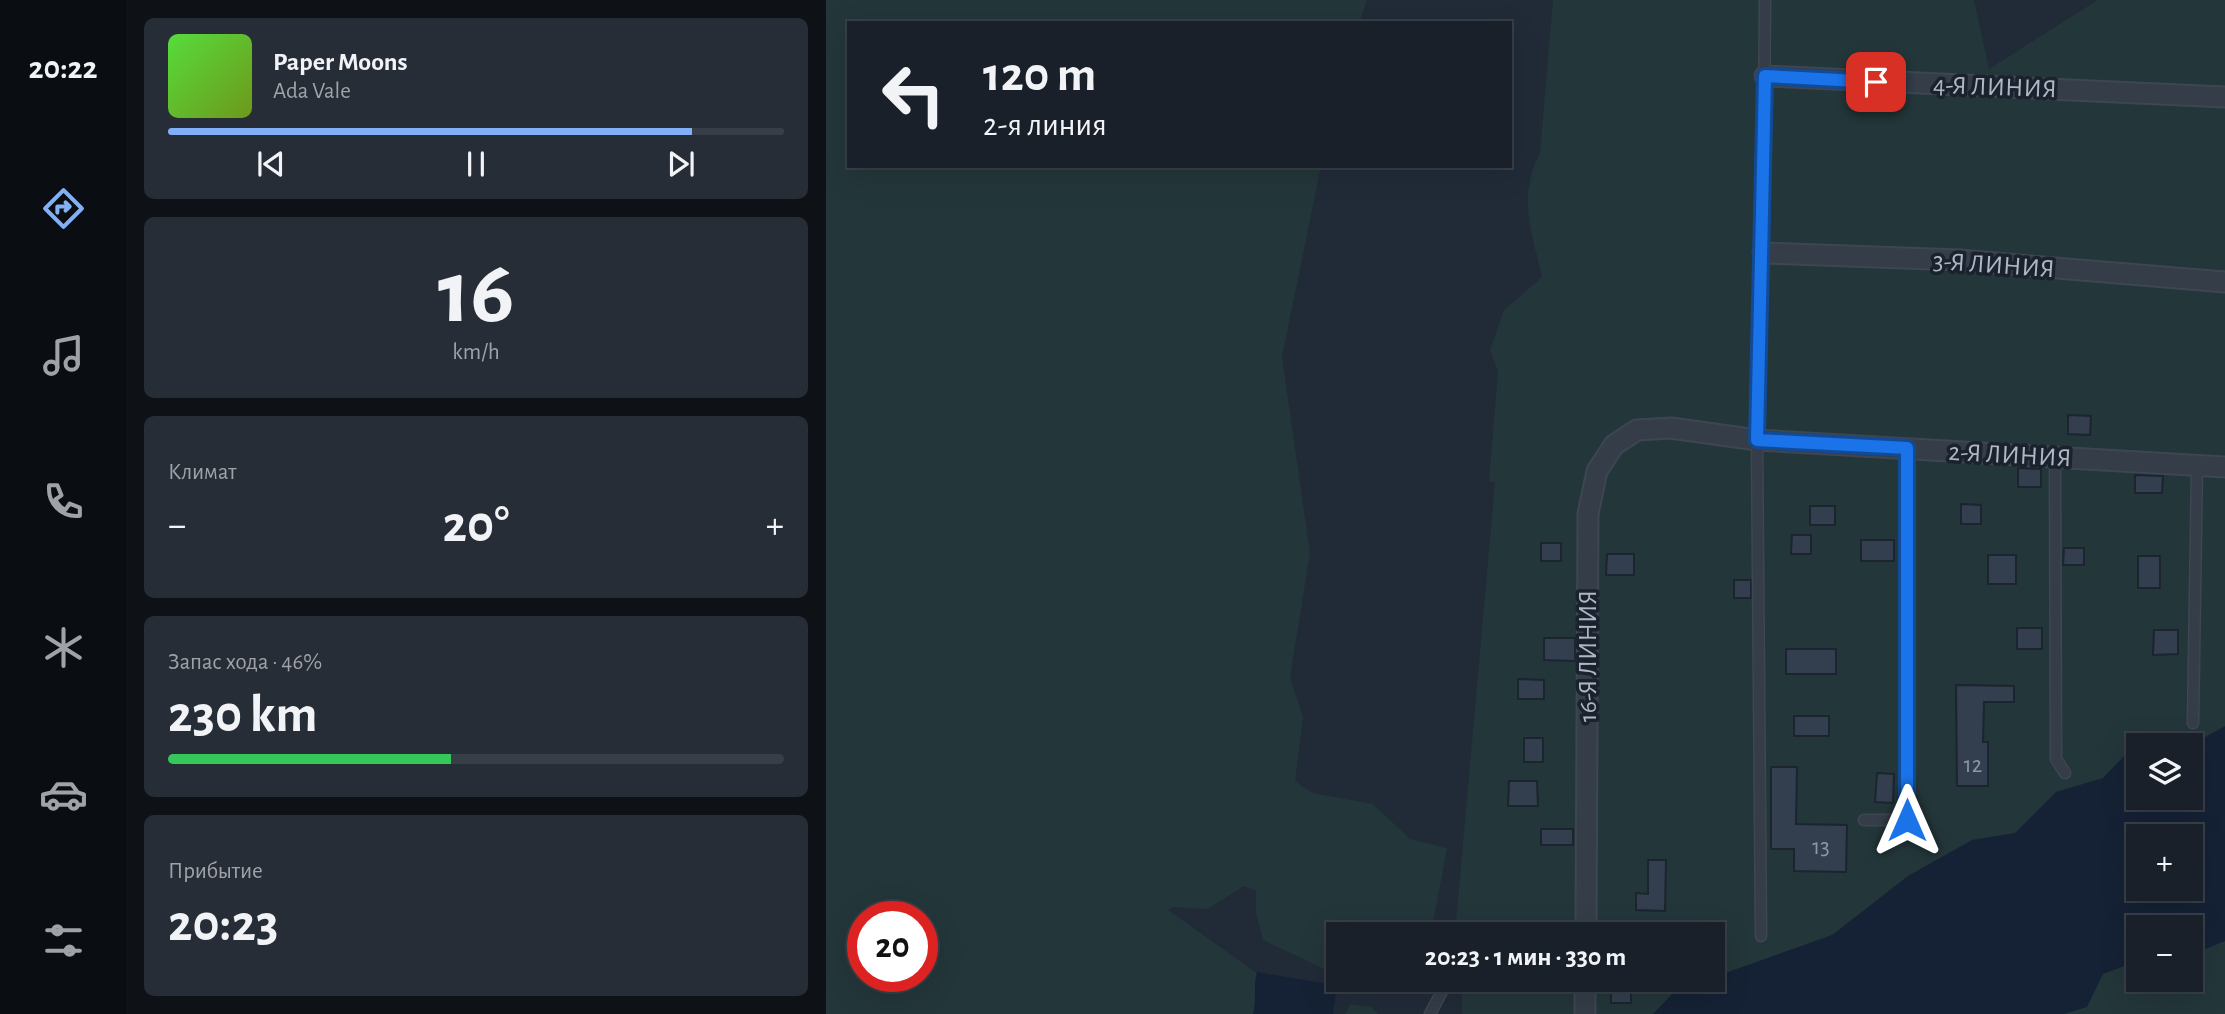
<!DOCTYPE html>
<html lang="ru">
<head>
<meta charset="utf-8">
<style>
  :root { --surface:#19202a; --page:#262d36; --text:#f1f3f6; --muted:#9fa3a8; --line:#373e47; --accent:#82b0f6 }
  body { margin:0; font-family:"Alegreya Sans",sans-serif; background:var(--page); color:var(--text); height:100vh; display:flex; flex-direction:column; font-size:26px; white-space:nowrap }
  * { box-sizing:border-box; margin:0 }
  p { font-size:23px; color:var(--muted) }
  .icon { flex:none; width:38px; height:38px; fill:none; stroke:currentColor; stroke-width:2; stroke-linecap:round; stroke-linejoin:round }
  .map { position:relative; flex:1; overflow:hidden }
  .details { display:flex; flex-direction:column; gap:18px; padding:18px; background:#0e1217; width:700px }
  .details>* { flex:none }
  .hud { position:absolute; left:21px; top:21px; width:665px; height:147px; border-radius:0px; box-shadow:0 7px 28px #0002,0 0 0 2px var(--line); background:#19202a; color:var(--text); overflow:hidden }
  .tools { position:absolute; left:1300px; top:733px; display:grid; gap:14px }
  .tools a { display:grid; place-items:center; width:77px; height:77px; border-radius:0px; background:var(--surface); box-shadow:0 7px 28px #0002,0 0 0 2px var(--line); font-size:35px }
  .speed { position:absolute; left:21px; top:901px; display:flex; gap:14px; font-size:35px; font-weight:700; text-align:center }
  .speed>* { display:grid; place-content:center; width:91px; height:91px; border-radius:50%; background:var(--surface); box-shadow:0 7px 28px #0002,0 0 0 2px var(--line); line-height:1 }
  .speed .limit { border:10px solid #d22; background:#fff; color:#111 }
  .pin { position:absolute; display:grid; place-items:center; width:60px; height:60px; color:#fff; margin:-30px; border-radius:14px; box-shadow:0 4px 10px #0006 }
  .me { position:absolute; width:77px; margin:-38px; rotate:0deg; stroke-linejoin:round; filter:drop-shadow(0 0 5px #0008) }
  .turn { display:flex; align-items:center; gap:24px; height:147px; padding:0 21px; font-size:32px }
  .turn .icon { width:91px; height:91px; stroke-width:2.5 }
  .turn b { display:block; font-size:49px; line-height:60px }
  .big { font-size:52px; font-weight:700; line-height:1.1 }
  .details .card { flex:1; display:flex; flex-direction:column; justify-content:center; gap:10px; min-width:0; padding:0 24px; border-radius:10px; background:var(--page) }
  .details .dial { align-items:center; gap:0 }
  .dial b { font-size:91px; line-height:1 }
  .song { display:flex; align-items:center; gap:21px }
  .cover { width:84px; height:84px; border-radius:10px; background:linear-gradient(135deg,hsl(110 70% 55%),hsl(80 70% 35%)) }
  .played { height:7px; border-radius:4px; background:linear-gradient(90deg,var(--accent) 85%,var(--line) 85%) }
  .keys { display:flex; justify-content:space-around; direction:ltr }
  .heat { display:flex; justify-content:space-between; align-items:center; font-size:38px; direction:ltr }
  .charge { height:10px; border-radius:5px; background:linear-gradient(90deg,#34c759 46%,var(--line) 0) }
  .trip { position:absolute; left:500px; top:922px; width:399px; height:70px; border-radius:0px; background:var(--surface); box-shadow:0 7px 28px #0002,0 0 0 2px var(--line); font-weight:700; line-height:70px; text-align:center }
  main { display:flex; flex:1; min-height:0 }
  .tabs { display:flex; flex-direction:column; width:126px; justify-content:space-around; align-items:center; background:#0a0d11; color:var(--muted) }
  .tabs .icon { width:49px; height:49px }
  .tabs .current { color:var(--accent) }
  .tabs b { font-size:32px; color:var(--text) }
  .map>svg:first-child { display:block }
</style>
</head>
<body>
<main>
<nav class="tabs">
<b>20:22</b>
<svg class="icon current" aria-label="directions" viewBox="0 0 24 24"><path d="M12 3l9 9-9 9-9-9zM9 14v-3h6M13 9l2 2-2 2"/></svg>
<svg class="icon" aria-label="music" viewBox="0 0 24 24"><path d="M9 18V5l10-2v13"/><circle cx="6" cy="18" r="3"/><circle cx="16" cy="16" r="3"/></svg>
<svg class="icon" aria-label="phone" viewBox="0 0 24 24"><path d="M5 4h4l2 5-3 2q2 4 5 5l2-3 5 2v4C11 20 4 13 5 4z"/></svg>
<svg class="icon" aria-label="climate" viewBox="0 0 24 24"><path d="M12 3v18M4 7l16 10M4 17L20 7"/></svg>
<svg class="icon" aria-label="car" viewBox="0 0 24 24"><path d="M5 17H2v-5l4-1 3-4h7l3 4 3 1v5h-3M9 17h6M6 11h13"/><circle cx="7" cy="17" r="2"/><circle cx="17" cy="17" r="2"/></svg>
<svg class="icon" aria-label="filters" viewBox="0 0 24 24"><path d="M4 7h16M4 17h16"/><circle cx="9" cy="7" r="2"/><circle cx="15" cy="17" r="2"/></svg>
</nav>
<section class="details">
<div class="card">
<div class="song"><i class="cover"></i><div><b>Paper Moons</b><p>Ada Vale</p></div></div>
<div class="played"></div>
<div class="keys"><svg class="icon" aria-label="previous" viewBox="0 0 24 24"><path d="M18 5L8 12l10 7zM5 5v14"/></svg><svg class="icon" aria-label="pause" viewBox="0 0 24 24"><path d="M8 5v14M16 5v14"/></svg><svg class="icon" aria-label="next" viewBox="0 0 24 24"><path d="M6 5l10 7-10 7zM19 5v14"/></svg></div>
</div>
<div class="card dial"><b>16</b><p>km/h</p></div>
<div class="card"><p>Климат</p>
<div class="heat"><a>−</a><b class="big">20°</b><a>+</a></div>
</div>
<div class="card"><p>Запас хода · 46%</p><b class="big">230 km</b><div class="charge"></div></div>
<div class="card"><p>Прибытие</p><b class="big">20:23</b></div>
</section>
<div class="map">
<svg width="1399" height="1014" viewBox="0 0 1399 1014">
  <rect width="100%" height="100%" fill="#212b38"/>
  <path fill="#233639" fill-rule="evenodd" d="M0 0H541L533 23H23V166H495L456 357 484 553 464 677 477 717 469 781 486 793 547 804 584 839 621 848 605 934H513V976L437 940 430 913V891L418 886 381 909 347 907 342 910 488 1014H0ZM37 917H96V976H37Z
    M727 0H1148L1163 69 1272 0H1399V1014H636V980H887V934H629L669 483 663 481 672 371 664 350 678 310 716 277C706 233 691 196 714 153ZM1312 746H1365V798H1312ZM1312 836H1365V889H1312ZM1312 928H1365V980H1312Z
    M524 1004 545 1007 552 1014H519Z"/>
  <path fill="#152235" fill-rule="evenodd" d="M1399 726V941L1365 955V928H1312V961L1277 974 1261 1007 1238 1014H827L849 991 1006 935 1082 876 1146 840 1189 833 1230 792 1277 778 1306 748 1312 747V798H1365V746L1326 745 1376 739ZM1312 836H1365V889H1312Z
    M431 972 497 983 510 992 507 1014H427C431 999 427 985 431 972Z"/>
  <path fill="#333f4f" stroke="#1c242f" stroke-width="2" d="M1242 415 1265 416 1264 435 1242 434Z
    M1192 468 1215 469V487H1192Z
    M1309 475 1337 476 1336 493H1309Z
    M1135 504 1155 505V524H1135Z
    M984 506H1009V525H984Z
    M966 535H985V554H965Z
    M1035 540H1068V561H1035Z
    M715 543H735V561H715Z
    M1238 548H1258V565H1237Z
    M781 554H808V575H780Z
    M1162 555H1190V584H1162Z
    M1312 556H1334V588H1312Z
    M908 580H925V598H908Z
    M1191 628H1216V649H1191Z
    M1328 630H1352V654L1327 655Z
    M718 638H749V661L718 660Z
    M960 649H1010V674H960Z
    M692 679 718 680V699H692Z
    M1130 685 1188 686V702H1158L1157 742H1162V786H1131Z
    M968 716H1003V736H968Z
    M698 738H717V762H698Z
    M945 767H971L970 824 1021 825 1020 872 968 871V849H945Z
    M1051 773 1068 774 1067 803 1049 802Z
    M683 781H711L712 806H682Z
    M715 829H747V845H715Z
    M822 860H840L839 911 810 910V893L822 894Z
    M785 986H805V1003H785Z"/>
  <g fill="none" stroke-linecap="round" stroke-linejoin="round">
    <g stroke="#3d4652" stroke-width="13">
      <path id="lane" d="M1081 448V834
        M1229 457 1230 759 1239 773
        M1367 723 1371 466
        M1038 820H1081
        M935 936 931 440 937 253 939 0
        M604 1014 622 980"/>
    </g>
    <g stroke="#3d4652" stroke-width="23">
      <path id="street" d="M939 76 1399 97
        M937 253 1133 260 1399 282
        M760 934 762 514 771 471 788 445 811 430 845 428 931 440 1399 467
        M759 1014V980"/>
    </g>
    <use href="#lane" stroke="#343d48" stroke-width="10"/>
    <use href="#street" stroke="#343d48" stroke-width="19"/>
  </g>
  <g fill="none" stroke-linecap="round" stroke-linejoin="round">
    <g stroke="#114b97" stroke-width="18">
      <path id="route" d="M1050 82 939 76 931 440 1081 448V820"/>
    </g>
    <use href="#route" stroke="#1a73e8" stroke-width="12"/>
  </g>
  <g text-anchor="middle" stroke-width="7" stroke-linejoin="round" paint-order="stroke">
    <g font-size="23" fill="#8d97a6">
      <text x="1147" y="772">12</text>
      <text x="995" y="854">13</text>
    </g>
    <g font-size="26" fill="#aeb7c5" stroke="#1a222d">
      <text transform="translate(1169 86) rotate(2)" y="9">4-Я ЛИНИЯ</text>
      <text transform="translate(1168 264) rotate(4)" y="9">3-Я ЛИНИЯ</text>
      <text transform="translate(1184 454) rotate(3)" y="9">2-Я ЛИНИЯ</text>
      <text transform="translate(761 656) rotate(-90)" y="9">16-Я ЛИНИЯ</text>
    </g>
  </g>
</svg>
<div class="tools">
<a><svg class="icon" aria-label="layers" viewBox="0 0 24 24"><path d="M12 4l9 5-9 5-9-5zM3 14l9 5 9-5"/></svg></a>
<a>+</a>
<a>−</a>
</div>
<div class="speed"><div class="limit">20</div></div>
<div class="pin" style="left:1050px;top:82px;background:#d93025"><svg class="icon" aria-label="arrive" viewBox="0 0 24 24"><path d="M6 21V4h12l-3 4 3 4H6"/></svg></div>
<svg class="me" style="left:1081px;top:820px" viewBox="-20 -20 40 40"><path d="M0-17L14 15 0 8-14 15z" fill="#1a73e8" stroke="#fff" stroke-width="4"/></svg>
<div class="trip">20:23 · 1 мин · 330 m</div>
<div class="hud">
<div class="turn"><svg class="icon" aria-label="left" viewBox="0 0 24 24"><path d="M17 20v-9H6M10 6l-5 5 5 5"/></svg><div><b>120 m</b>2-я линия</div></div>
</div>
</div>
</main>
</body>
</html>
